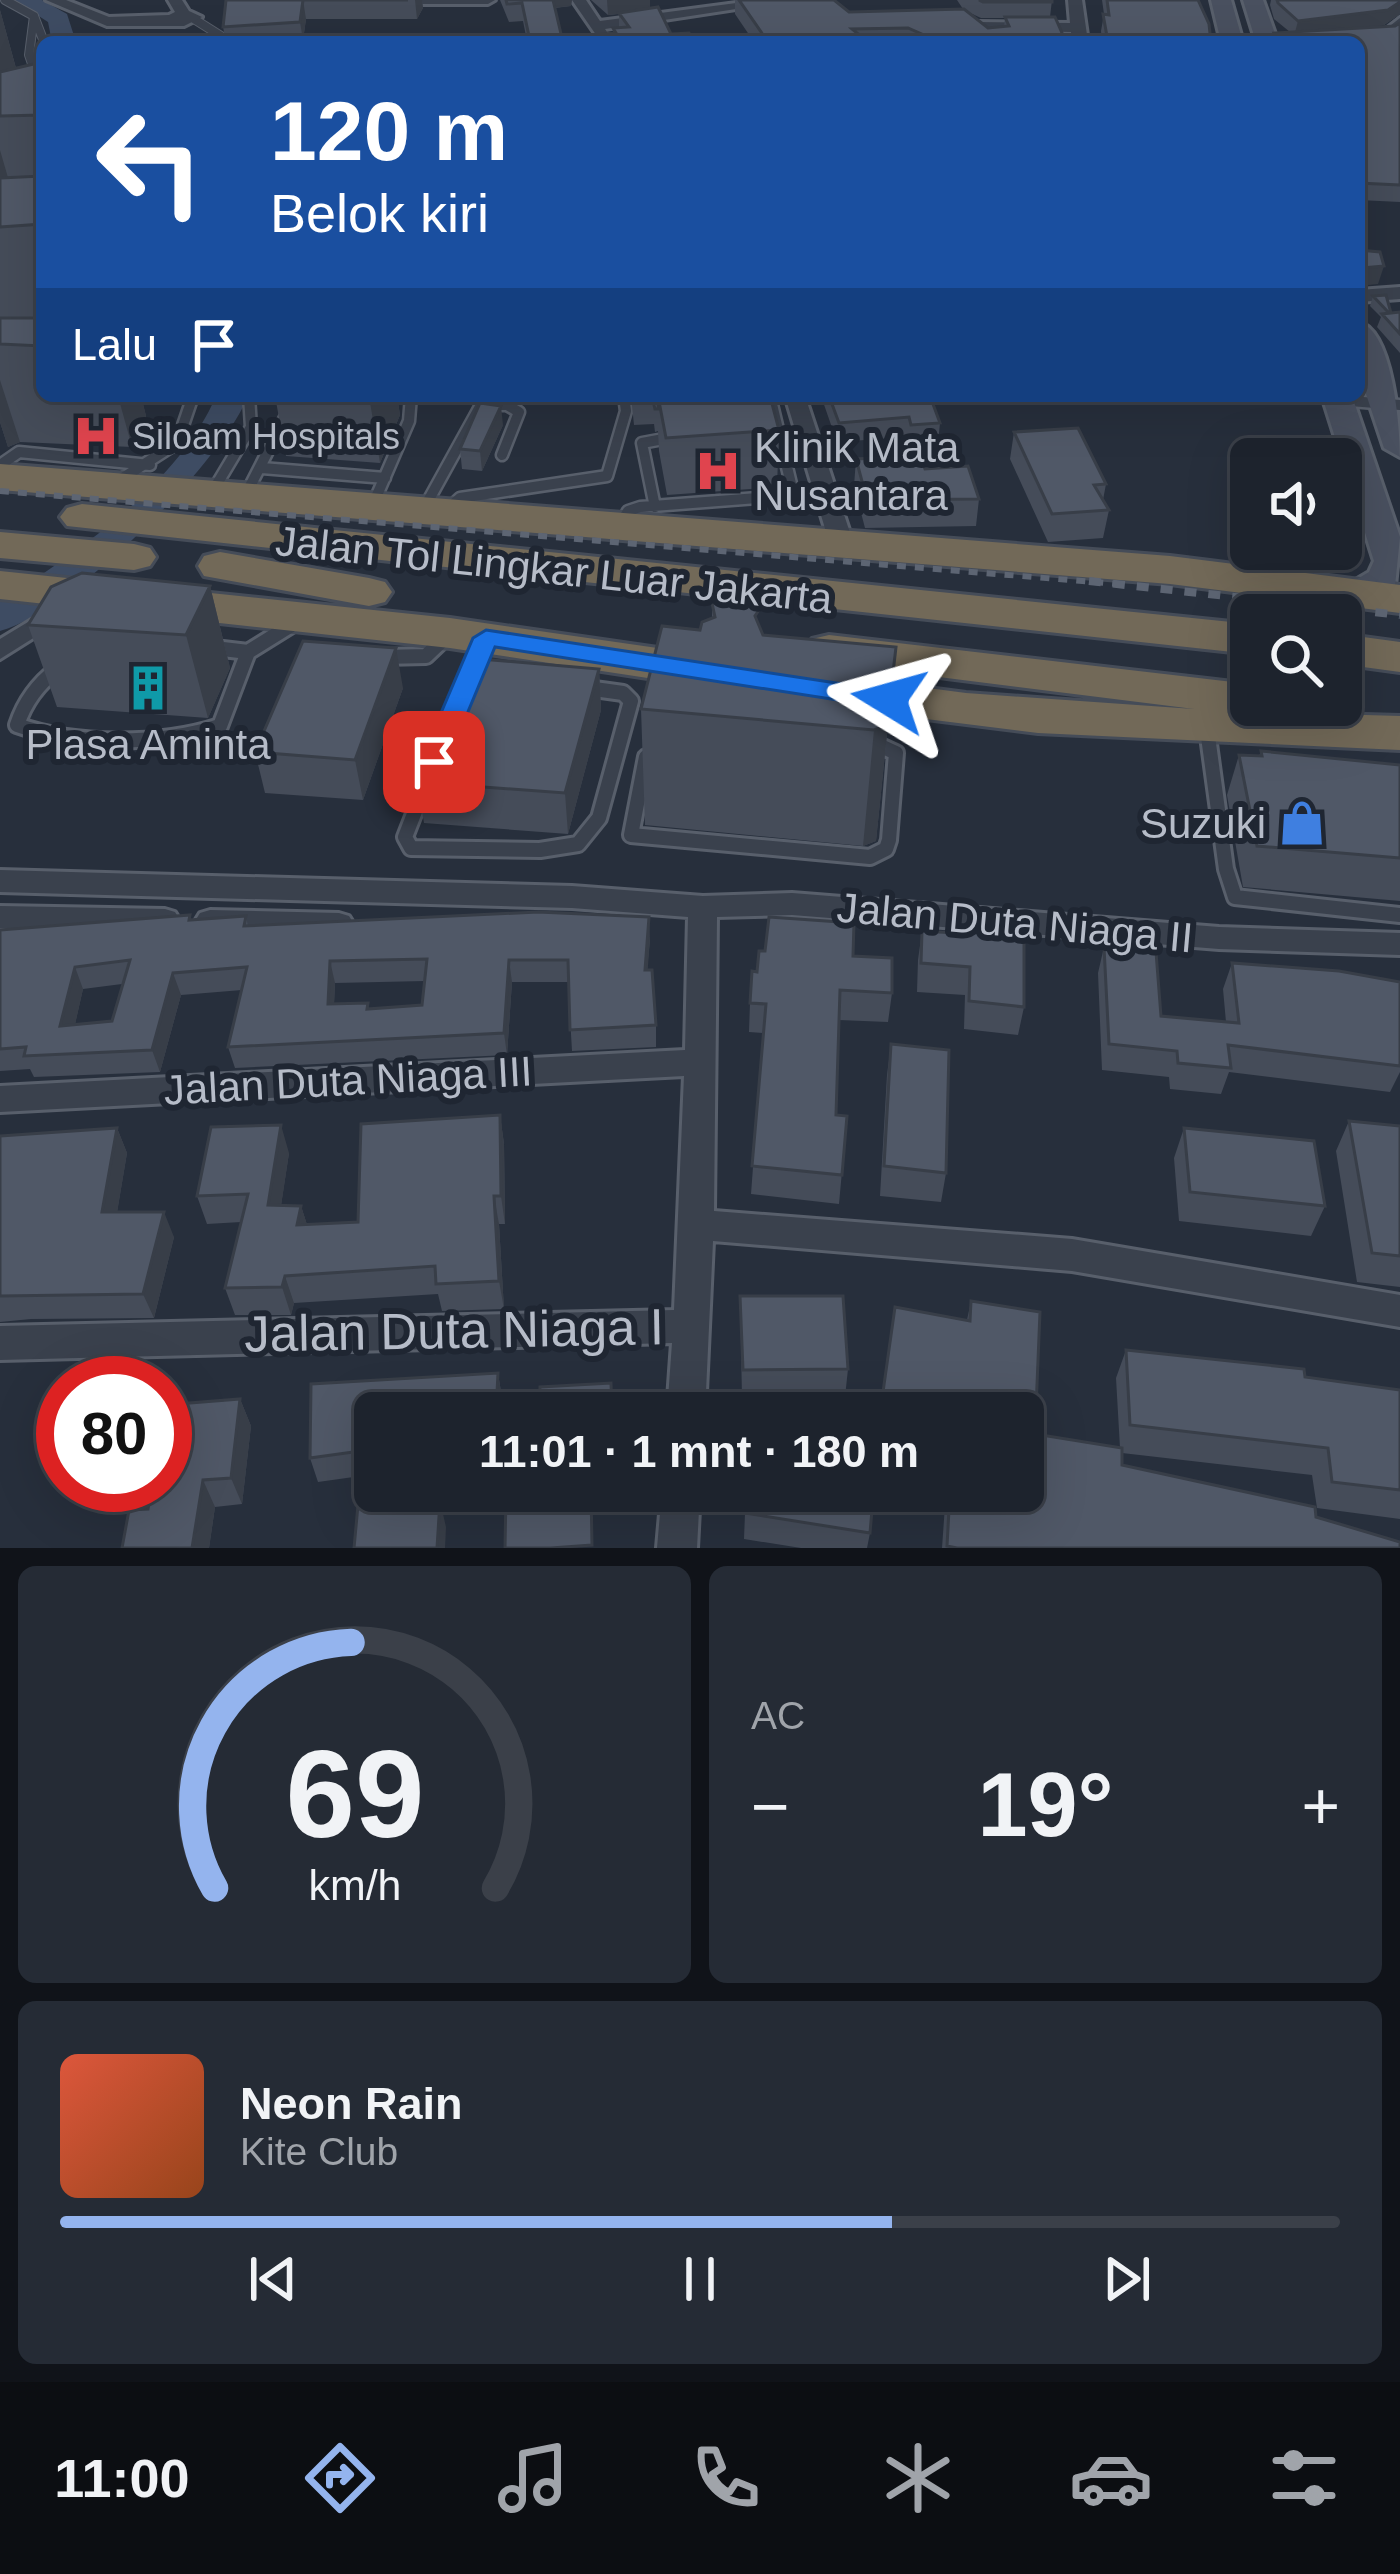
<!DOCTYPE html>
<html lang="id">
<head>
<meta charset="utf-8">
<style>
  :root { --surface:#1d232d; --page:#252b35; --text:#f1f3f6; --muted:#a0a4aa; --line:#3b4049; --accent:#94b4ee }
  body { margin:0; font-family:Arial,sans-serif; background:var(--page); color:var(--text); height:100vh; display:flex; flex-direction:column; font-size:45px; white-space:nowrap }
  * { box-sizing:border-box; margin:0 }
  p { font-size:39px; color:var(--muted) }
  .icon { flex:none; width:66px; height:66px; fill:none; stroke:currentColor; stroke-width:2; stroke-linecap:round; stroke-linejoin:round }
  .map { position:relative; height:1548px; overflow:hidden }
  .drawer { display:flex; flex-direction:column; gap:18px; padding:18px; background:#101319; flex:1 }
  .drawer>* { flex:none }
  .guide { position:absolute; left:36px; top:36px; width:1329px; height:366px; border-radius:18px; box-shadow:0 12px 48px #0002,0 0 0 3px var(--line); background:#1a4fa0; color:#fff; overflow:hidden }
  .controls { position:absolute; left:1230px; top:438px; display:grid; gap:24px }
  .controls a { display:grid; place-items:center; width:132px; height:132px; border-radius:18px; background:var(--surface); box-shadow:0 12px 48px #0002,0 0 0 3px var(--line); font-size:60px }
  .speed { position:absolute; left:36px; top:1356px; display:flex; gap:24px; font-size:60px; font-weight:700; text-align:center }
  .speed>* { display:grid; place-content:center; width:156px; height:156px; border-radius:50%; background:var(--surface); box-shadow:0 12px 48px #0002,0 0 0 3px var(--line); line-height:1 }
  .speed .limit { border:18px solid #d22; background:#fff; color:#111 }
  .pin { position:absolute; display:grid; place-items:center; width:102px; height:102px; color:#fff; margin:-51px; border-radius:24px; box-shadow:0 6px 18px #0006 }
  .me { position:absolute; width:132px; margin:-66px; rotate:278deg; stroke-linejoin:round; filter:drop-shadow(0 0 9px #0008) }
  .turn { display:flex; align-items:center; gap:42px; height:252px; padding:0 36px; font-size:54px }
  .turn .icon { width:156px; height:156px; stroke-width:2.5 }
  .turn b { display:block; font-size:84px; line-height:102px }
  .then { display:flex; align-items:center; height:114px; padding:0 36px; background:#0003; gap:24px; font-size:45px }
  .big { font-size:90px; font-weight:600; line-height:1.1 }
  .drawer .card { flex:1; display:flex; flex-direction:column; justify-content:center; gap:18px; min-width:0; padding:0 42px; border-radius:18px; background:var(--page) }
  .drawer .dial { align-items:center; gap:0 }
  .dial svg { height:312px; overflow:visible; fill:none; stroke:var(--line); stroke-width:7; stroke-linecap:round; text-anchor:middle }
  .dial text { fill:var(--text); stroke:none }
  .song { display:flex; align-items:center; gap:36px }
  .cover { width:144px; height:144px; border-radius:18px; background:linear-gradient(135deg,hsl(10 70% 55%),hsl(20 70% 35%)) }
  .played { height:12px; border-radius:6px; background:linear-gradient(90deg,var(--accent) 65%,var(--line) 65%) }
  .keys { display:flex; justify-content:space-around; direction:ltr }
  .heat { display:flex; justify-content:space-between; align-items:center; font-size:66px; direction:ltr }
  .drawer .tiles { flex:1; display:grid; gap:18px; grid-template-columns:1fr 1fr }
  .card:last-child { grid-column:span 2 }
  .trip { position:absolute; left:354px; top:1392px; width:690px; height:120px; border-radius:18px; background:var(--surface); box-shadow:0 12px 48px #0002,0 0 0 3px var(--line); font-weight:600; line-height:120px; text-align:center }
  .dock { display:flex; height:192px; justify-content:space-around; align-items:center; background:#0c0e12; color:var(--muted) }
  .dock .icon { width:84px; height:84px }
  .dock .active { color:var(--accent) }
  .dock b { font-size:54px; color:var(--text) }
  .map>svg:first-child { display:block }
</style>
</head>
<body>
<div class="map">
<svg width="1400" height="1548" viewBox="0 0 1400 1548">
  <rect width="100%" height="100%" fill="#272f3c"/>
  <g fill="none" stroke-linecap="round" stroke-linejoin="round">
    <path fill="#3e4c63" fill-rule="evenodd" d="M14 0H42L67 14 76 42H52L48 22Z
      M216 396H248C221 464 71 612 0 631V602C78 552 179 483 216 396Z"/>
    <g stroke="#585f6b" stroke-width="10">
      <path id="lane-far2" d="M5 0 34 16 44 42
        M34 16 29 55 42 93
        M194 19 221 36"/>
    </g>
    <g stroke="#585f6b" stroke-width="15">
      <path id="lane-far1" d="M1338 400 1400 405
        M0 465 19 452 150 465
        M262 468 385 478
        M115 483 177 443 193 396
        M211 494 251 427 249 396
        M244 498 296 396
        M655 507 642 443 674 437
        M371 509 409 421 411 396
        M446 511 460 498 607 476 626 411 624 396
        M422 512 481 405H507L519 412 502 455
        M619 527 628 511 640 507 784 496 792 488 770 396"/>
    </g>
    <g stroke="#585f6b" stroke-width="20">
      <path id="lane" d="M122 637 248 652 220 726C162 745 75 746 17 725 33 676 75 653 122 637Z
        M248 652 301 619
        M383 657 426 656 448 635
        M1207 729 1226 869 1235 897 1400 915
        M646 757 631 835 870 857 886 849 889 840 896 753 870 741
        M426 783 405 837 411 848 540 850 578 844 599 818 631 701 623 693 587 688"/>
    </g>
    <g stroke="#585f6b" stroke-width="6">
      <path id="street" d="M46 0H66L109 17 169 15 175 12 168 0H182L189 11 202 17 184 26H107Z
        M311 0H495L488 4H318Z
        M572 0H586L600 21 759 0 776 3 605 29 611 38 601 42Z
        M1068 0H1082L1088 42H1072L1071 32 978 30 971 26 978 22 1070 23Z
        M1400 18V32L1391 37 1294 42 1302 37 1386 29Z
        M1400 287V299L1359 302V290Z
        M785 396H805L854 545 850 550 842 552 830 545Z
        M61 602 70 605 73 610 70 615 0 659V639Z
        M0 870 572 886 703 896 792 893 1219 927 1400 933V955L1219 949 792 915 717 917 714 1211 1072 1239 1400 1295V1327L1072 1271 713 1241 705 1413H667L672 1343 0 1360V1326L674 1310 684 1076 0 1112V1086L685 1050 688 917 572 908 0 892Z
        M0 906 165 909 175 912 180 920 175 928 165 931 0 928Z
        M210 910 339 913 349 916 354 924 349 932 339 935 210 932 200 929 195 921 200 913Z
        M662 1491H700L697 1548H657Z"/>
    </g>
    <g stroke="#585f6b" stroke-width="6">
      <path id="secondary" d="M1211 0H1231L1243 42H1221Z
        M1243 0H1263L1278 42H1256Z
        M1359 322C1393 331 1400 427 1400 457L1384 448 1359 373Z
        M1322 396H1352L1400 537 1395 586 1352 603 1335 592 1369 572 1374 561Z"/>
    </g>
    <g stroke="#454c58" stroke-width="6">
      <path id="highway" d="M0 464 1170 556 1400 585V613L1170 584 0 490Z
        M82 504 1251 624V654L67 526 60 517 67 508Z
        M0 532 134 544 150 548 156 557 150 566 134 570 0 558Z
        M220 552 369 578 385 582 392 592 385 602 369 606 204 576 198 566 204 556Z
        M0 571 450 618 720 657 737 662 744 673 737 684 720 689 450 648 0 599Z
        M1341 634 1400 642V672L1341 664Z
        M829 635 1250 684 1251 705H1271L1264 712 1400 716V750L1038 733 822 706 805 701 798 690 805 679 822 674 966 693 1194 709 812 661 805 650 812 639Z"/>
    </g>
    <use href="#lane-far2" stroke="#3a414d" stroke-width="8"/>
    <use href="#lane-far1" stroke="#3a414d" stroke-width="10"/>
    <use href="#lane" stroke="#3a414d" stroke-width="14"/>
    <use href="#street" fill="#3a414d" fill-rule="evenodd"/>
    <use href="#secondary" fill="#49505f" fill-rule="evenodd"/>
    <use href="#highway" fill="#726958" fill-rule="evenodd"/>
    <path stroke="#5d6573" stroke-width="6" stroke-dasharray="9 9" stroke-linecap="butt" d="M0 491 1117 584"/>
    <path stroke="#5d6573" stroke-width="8" stroke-dasharray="12 12" stroke-linecap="butt" d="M1089 581 1400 615"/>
  </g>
  <path fill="#454c59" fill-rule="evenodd" d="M226 0H422L423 8 417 19H306L303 40 226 42 223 27Z
    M500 0H572L571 6 555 8 562 38 613 33V28H619V14L608 15 591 0H650V8L671 34 527 41 523 21 509 22Z
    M735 0H834L849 12 963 9 957 0H1052L1050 17 1063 42H754L735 14ZM968 12 981 18H1005L1004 27 988 28Z
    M1102 0H1198L1211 42H1102L1101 31 1104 14Z
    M1271 0H1400V14L1384 25 1356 28 1395 26 1400 23V202L1359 200V42H1272L1274 33 1290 32 1274 19 1270 5Z
    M0 10 16 68 42 62V396H141L146 416 132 447 20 442 8 447 0 422Z
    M1373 296 1391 313 1400 312V353L1377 327 1381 317 1370 306Z
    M275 396H397L400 415 380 463 286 456Z
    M631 396H770L779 430 777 487 667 495 659 451 658 431 655 432 654 424 634 425Z
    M821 396H930L940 423 938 443 909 444 907 437 837 442Z
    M503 425 482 471 462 469 460 449Z
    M1014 432 1106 484 1103 500 1109 510 1103 538 1048 542 1010 459Z
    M856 459 925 469 979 499 976 526 865 528 854 486Z
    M210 586 230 668 208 718 57 707 28 625Z
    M712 603 760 627 763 635 896 647 876 841 863 846 645 825 641 709 700 630 712 618Z
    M599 669 601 710 568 834 424 823 417 782Z
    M403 688 363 800 265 793 255 752Z
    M1261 751 1400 765V901L1243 887 1227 795 1239 755 1259 756Z
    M190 915 191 920 246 916 248 926 650 939 647 970 656 1025V1047L572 1051 568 982H512L507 1055 235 1068 228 1047 242 990 181 995 160 1072 34 1077 30 1069 0 1071V930ZM425 981 422 1005 369 1009 334 1004 335 983ZM122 984 112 1021 75 1024 83 989Z
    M922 931 1024 1007 1018 1035 964 1029 965 995 917 992 918 960Z
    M1104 947 1161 1016 1226 1022 1223 989 1232 963 1400 982V1072L1390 1092 1229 1072 1221 1094 1170 1089 1169 1077 1102 1070 1098 973Z
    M853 956 892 993 888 1022 839 1020 836 1115 847 1116 839 1204 751 1194 763 1033 749 1032 750 1003 757 972Z
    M891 1044 946 1173 941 1202 880 1196 887 1075Z
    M500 1115 504 1144 505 1224H499L504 1309 442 1311 438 1294 294 1303 291 1315H235L225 1288 241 1222 207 1224 197 1196 289 1153 281 1205 301 1206 307 1225 358 1222Z
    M1349 1121 1400 1126V1287L1357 1282 1336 1151Z
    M117 1128 127 1153 117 1212 174 1237 154 1318 31 1319 0 1322V1136Z
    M1184 1128 1325 1206 1311 1236 1179 1221 1174 1158Z
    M740 1296 848 1369 845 1397 742 1398Z
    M971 1301 1035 1434 1120 1448 1116 1378 1126 1350 1400 1390V1519L1317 1508 1312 1475 1122 1453V1465L1316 1517 1400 1548H942L946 1491H1023L967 1320Z
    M498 1373 502 1398 501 1413H375V1474L318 1482 310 1458 311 1384Z
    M240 1399 251 1426 242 1504 215 1507 209 1548H122L148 1509Z
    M857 1498 870 1533 867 1548H801L744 1539 745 1513Z"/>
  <path fill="#383e48" d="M303 0 306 19 303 40 300 22Z
    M415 0H422L423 8 417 19Z
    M552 0H572L571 6 552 8Z
    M607 0H650V10L608 15Z
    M1400 2V14L1384 25 1294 36 1298 21Z
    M0 10 24 98 0 114Z
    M0 150 22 226 0 227Z
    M1384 266 1378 284 1359 286 1362 268Z
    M0 380 20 442 8 447 0 422Z
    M118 396H141L146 416 132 447Z
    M369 396H397L400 415 380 463Z
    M501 406 503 425 482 471 480 451Z
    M210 586 230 668 208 718 186 635Z
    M896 647 876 841 863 846 874 730Z
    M396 648 403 688 363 800 355 760Z
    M599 669 601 710 568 834 565 793Z
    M649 917 650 939 646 992 645 970Z
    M509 960 512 982 507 1055 504 1033Z
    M330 961 335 983 333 1026 328 1004Z
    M75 967 83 989 70 1047 60 1026Z
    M173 973 181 995 160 1072 152 1050Z
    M500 1115 504 1144 505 1224 501 1196Z
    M281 1125 289 1153 277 1233 268 1205Z
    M117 1128 127 1153 113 1237 102 1212Z
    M494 1196 499 1224 504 1309 499 1281Z
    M301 1206 310 1234 297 1225Z
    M164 1212 174 1237 154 1318 143 1294Z
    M285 1276 294 1303 291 1315 282 1287Z
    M498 1373 502 1398 501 1413H496Z
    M240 1399 251 1426 242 1504 231 1478Z
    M203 1480 215 1507 209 1548H192Z
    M440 1501 446 1527 445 1548H437Z"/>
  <path fill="#505867" stroke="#383e48" stroke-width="3" fill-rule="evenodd" d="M226 0H408H303L300 22 223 27Z
    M506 0H553L562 38 616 33 613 28 629 27 619 13 658 7 671 34 689 33 695 42H517L530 41 522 3 507 4Z
    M739 0H834L849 12 964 9 988 28 1009 26 1005 17H1055L1062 33 1063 42H940L908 28 852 29 868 42H768Z
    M979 0H1052V2H983Z
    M1107 0H1198L1209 24 1211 42H1108L1103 14 1109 15Z
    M1277 0H1400V2L1388 10 1298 21 1278 3Z
    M1400 23V185L1359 183V42H1278L1274 33 1395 26Z
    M42 62V115L0 116V72Z
    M42 176V224L0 227V178Z
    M1359 250 1380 252 1384 266 1362 268Z
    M1386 295 1391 313H1389L1373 296Z
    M1400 312V334L1382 314Z
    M0 318H42V346L0 344Z
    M633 396H658V409H655L653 401 633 402Z
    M658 396H770L779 430 666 438Z
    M829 396H930L940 423 911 425 909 417 839 423Z
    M480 403 501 406 480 451 460 449Z
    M1078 428 1106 484 1094 485 1109 510 1052 514 1014 432Z
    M920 456 925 469 968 466 979 499 867 500 856 459Z
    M82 573 210 586 186 635 28 625 51 587Z
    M712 603 761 607 755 616 763 635 896 647 887 725 874 730 641 709 662 626 700 630 702 622 715 617Z
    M303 641 396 648 355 760 255 752Z
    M468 658 599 669 565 793 417 782Z
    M1261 751 1400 765V858L1257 846 1239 755 1262 756Z
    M538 912 649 917 645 970H652L656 1025 570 1030 568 960H509L504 1033 228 1047 247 967 173 973 152 1050 24 1056 26 1047 0 1049V930L190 915 189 920 246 916 244 926ZM427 959 422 1005 367 1009 368 1003 328 1004 330 961ZM130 960 112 1021 60 1026 75 967Z
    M769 917 854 923 853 956 892 958V993L840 990 836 1115 847 1116 842 1175 752 1166 766 1004 750 1003 752 971 757 972 759 951H765Z
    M971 927 1024 932V1007L969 1001 970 967 921 963 922 931 971 934Z
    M1104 947 1156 952 1161 1016 1239 1023 1232 963 1339 971 1400 982V1066L1228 1045 1231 1068 1178 1063 1177 1051 1109 1044Z
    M891 1044 949 1050 946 1173 884 1166Z
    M500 1115 501 1196H494L499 1281 436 1284 435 1266 285 1276 282 1287 225 1288 248 1194 197 1196 211 1127 281 1125 268 1205 301 1206 297 1225 358 1222 361 1124Z
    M1349 1121 1400 1126V1256L1372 1253Z
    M117 1128 102 1212H164L143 1294 0 1296V1136Z
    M1184 1128 1314 1141 1325 1206 1190 1192Z
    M740 1296H843L848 1369 743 1370Z
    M971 1301 1040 1312 1035 1434 1122 1448V1465L1315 1507 1316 1517 1400 1542V1548H957L947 1546 950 1491H1023V1413H880L895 1307 970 1321Z
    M1126 1350 1304 1369 1305 1377 1400 1390V1490L1332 1482 1328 1448 1130 1425Z
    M498 1373 496 1413H375V1449L310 1458 311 1384Z
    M611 1383 612 1413H539L540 1387Z
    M240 1399 231 1478 203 1480 192 1548H122L129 1510 148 1509 152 1485H165V1405Z
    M506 1491H591L592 1545 551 1548H505Z
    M748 1491H857V1498L873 1499 870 1533 745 1513Z
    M440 1501 437 1548H354L358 1505Z"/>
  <path fill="#1a73e8" stroke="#114b97" stroke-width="3" d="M486 630 889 691 902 699 889 708 495 647 447 762 434 772 424 769 420 762 473 638Z"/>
  <defs>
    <g id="hospital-bare" transform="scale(3.6)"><path d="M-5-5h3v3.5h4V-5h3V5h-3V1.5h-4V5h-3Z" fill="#e0444e" stroke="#1f2632" stroke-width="2.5" paint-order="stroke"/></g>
    <g id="building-bare" transform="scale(3.6)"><path d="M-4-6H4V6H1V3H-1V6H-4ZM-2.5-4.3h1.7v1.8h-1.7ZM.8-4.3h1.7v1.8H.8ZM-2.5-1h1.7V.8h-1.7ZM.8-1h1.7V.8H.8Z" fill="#0f9aa8" stroke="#1f2632" stroke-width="2.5" paint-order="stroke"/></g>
    <g id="shop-bare" transform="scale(3.6)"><path d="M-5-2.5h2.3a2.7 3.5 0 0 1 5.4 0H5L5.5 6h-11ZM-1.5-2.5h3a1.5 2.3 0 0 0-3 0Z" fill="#3f7fe0" stroke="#1f2632" stroke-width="2.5" paint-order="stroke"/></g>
  </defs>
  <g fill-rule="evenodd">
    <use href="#hospital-bare" x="96" y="436"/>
    <use href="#hospital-bare" x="718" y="471"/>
    <use href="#building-bare" x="148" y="688"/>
    <use href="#shop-bare" x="1302" y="823"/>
  </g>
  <g text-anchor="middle" stroke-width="12" stroke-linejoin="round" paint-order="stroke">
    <g font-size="36" fill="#b6bcc8" stroke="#1f2632" text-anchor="start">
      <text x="132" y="449">Siloam Hospitals</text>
    </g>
    <g font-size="42" fill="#b6bcc8" stroke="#1f2632" text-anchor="start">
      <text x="754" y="462">Klinik Mata<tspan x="754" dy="48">Nusantara</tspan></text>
      <text x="148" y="759" text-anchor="middle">Plasa Aminta</text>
      <text x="1266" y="838" text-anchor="end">Suzuki</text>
    </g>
    <g font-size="42" fill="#b6bcc8" stroke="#1f2632">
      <text transform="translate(554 569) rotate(6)" y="15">Jalan Tol Lingkar Luar Jakarta</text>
      <text transform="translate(1015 922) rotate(5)" y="15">Jalan Duta Niaga II</text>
      <text transform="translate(348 1080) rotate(-3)" y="15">Jalan Duta Niaga III</text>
    </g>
    <g font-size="51" fill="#b6bcc8" stroke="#1f2632">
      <text transform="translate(454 1330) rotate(-1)" y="18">Jalan Duta Niaga I</text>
    </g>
  </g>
</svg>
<div class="controls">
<a><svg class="icon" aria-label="sound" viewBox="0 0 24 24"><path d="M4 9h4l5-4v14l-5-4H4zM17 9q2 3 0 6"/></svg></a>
<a><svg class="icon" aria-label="search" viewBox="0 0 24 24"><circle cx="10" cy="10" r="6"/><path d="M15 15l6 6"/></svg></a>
</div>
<div class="speed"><div class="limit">80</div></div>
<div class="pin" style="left:434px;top:762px;background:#d93025"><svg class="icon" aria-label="arrive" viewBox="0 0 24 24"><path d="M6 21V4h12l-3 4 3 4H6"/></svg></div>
<svg class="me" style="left:889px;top:699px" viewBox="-20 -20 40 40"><path d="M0-17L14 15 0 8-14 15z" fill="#1a73e8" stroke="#fff" stroke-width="4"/></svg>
<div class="trip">11:01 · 1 mnt · 180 m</div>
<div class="guide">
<div class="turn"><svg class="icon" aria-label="left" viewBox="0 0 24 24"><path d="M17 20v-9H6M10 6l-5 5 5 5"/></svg><div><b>120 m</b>Belok kiri</div></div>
<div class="then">Lalu<svg class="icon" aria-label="arrive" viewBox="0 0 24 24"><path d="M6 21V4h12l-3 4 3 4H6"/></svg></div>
</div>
</div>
<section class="drawer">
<div class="tiles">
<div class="card dial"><svg viewBox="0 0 100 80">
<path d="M14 69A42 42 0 1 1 86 69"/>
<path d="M14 69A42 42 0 0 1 49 6" stroke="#94b4ee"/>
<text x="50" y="56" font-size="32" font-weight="700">69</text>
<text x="50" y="72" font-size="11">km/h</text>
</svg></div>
<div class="card"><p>AC</p>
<div class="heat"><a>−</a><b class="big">19°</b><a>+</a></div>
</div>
<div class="card">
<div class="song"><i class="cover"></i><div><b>Neon Rain</b><p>Kite Club</p></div></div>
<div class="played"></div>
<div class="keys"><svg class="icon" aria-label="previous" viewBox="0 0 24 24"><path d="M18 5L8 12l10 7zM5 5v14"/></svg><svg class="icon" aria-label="pause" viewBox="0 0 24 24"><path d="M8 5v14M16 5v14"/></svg><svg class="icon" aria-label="next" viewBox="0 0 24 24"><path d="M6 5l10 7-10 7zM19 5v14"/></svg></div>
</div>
</div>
</section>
<nav class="dock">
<b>11:00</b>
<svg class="icon active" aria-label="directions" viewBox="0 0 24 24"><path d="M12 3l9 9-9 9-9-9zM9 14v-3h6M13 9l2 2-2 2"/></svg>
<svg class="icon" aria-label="music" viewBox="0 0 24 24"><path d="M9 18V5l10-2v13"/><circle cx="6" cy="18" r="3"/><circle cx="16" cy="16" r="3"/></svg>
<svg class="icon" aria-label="phone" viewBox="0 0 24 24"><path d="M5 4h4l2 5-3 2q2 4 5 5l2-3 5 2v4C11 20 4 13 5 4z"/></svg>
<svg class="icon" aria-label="climate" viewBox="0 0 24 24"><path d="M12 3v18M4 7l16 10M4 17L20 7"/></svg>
<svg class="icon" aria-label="car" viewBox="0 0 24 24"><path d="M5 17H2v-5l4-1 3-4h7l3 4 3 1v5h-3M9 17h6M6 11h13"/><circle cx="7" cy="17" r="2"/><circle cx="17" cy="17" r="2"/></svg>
<svg class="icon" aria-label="filters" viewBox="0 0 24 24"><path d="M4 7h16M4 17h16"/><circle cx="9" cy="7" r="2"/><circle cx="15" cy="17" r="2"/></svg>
</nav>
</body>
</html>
